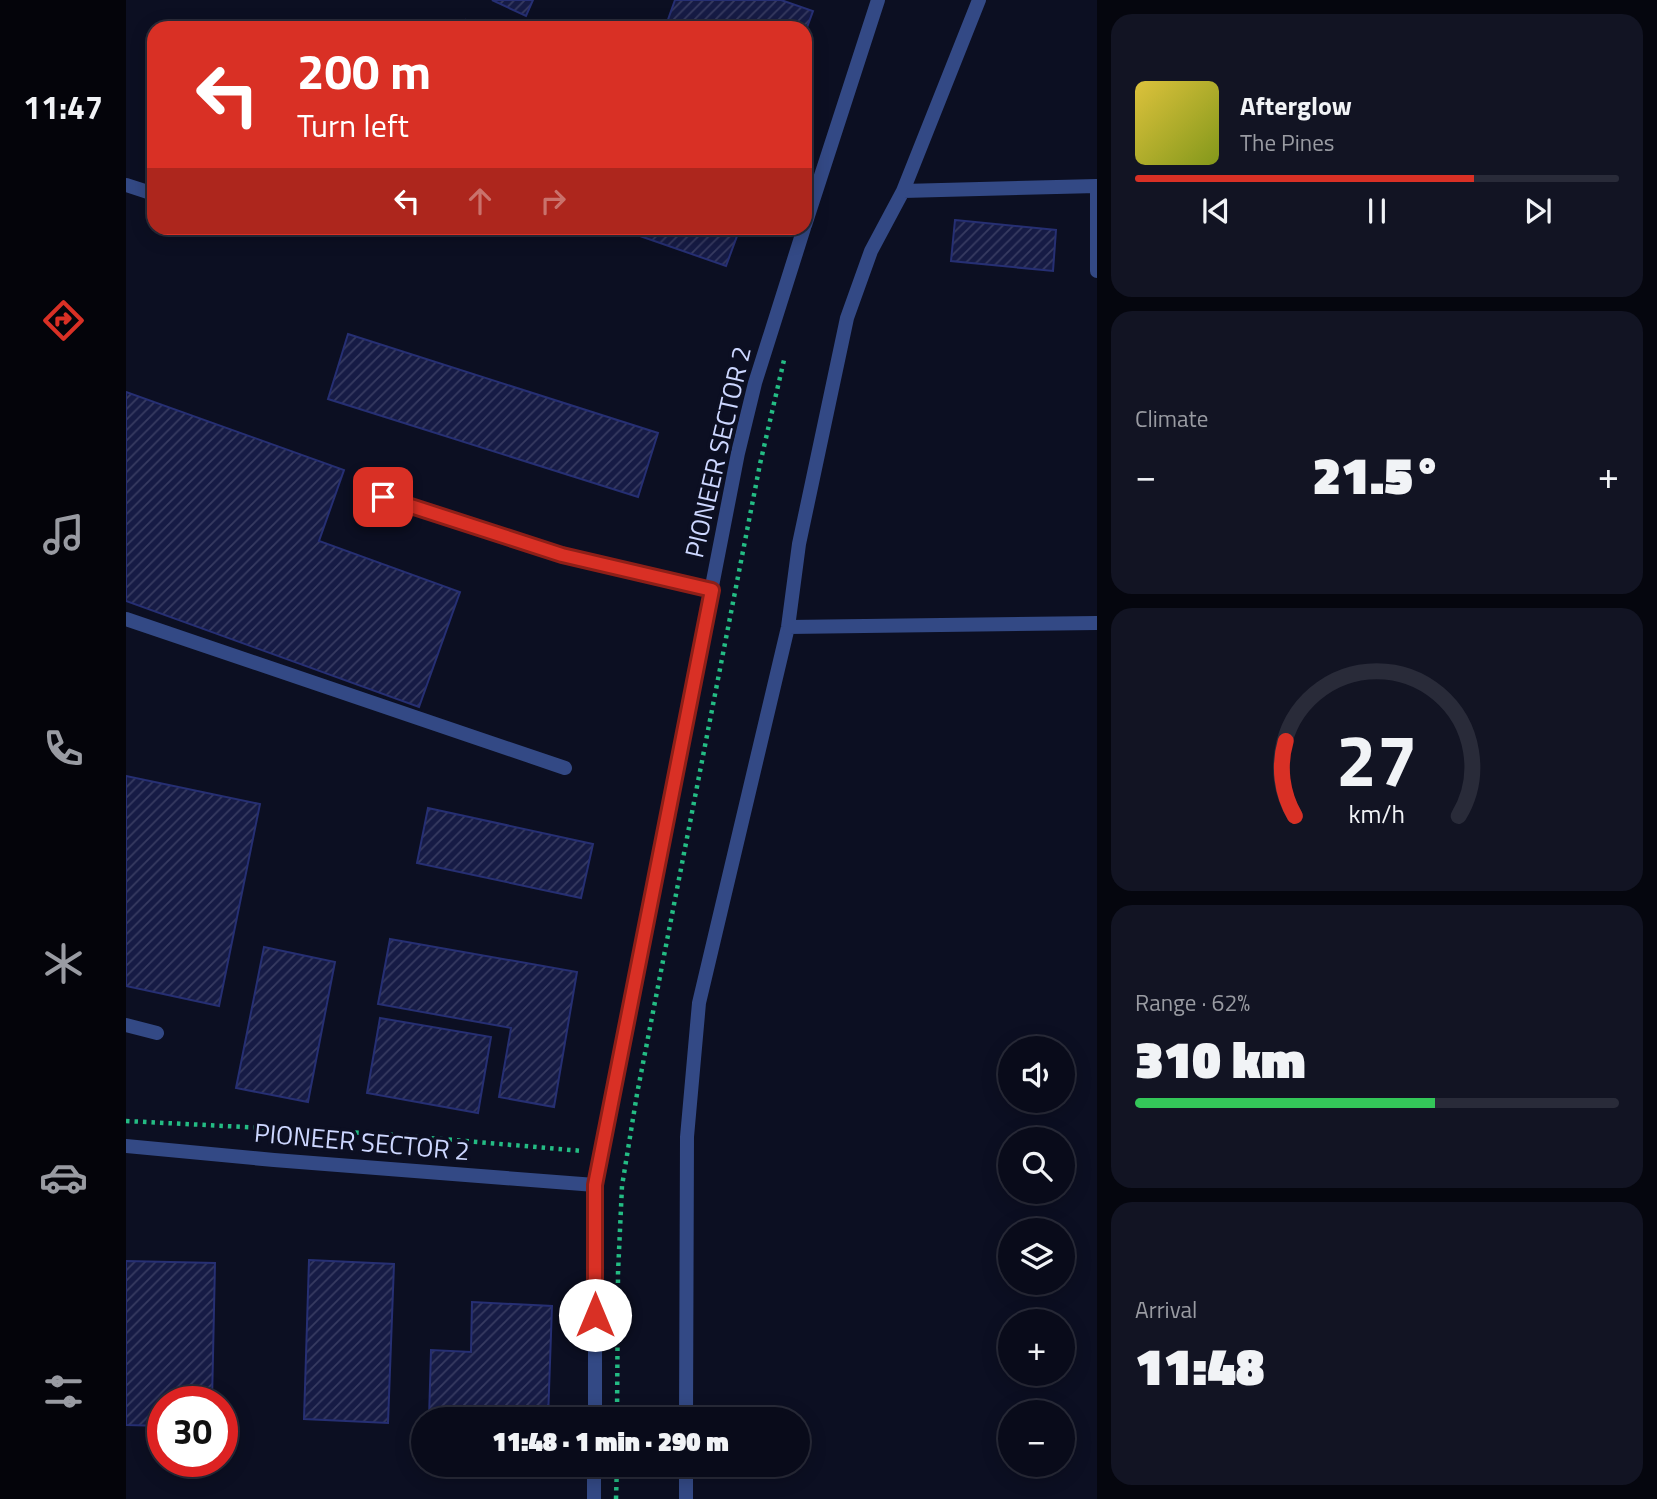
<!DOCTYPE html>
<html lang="en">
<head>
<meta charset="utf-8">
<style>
  :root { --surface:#090b1a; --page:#121423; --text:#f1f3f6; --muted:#999ba2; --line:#292b39; --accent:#d93025 }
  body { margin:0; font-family:"Titillium Web",sans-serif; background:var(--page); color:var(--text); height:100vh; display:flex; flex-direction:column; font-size:26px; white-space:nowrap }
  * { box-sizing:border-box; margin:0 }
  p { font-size:23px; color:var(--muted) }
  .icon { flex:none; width:38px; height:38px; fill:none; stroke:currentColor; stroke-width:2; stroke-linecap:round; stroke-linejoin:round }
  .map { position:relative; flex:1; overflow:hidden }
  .side { display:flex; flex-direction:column; gap:14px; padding:14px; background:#05060e; width:560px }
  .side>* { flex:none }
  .banner { position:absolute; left:21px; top:21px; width:665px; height:214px; border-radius:21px; box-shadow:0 4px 18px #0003,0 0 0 2px var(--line); background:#d93025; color:#fff; overflow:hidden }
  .fabs { position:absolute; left:872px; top:1036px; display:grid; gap:14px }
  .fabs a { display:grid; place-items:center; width:77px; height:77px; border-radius:50%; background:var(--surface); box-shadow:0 4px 18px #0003,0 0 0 2px var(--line); font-size:35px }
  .speed { position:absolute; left:21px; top:1386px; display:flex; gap:14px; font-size:35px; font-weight:700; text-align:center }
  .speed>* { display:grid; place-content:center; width:91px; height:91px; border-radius:50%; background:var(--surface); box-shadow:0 4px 18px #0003,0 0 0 2px var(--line); line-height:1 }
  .speed .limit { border:10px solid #d22; background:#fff; color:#111 }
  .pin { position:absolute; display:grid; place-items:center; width:60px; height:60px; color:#fff; margin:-30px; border-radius:14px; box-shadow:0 4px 10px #0006 }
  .me { position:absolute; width:77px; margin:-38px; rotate:0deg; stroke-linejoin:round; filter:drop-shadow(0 0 5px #0008) }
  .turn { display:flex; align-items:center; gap:24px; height:147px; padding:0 35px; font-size:32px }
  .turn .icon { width:91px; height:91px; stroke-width:2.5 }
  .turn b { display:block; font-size:49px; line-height:60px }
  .lanes { display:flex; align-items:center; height:66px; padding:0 35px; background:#0003; justify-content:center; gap:35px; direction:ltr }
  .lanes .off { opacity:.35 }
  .big { font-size:52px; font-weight:800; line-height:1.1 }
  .side .card { flex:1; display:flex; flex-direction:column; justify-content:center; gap:10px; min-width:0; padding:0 24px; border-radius:21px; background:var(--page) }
  .side .dial { align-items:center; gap:0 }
  .dial svg { height:182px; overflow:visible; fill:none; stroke:var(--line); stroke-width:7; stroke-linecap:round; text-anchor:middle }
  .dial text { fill:var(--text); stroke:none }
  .song { display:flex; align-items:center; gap:21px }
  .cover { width:84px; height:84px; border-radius:10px; background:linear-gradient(135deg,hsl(50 70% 55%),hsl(70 70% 35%)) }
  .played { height:7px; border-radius:4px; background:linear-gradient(90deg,var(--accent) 70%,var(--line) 70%) }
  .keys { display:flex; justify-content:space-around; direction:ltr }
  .heat { display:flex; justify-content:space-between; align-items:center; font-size:38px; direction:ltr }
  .charge { height:10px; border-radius:5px; background:linear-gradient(90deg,#34c759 62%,var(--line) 0) }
  .trip { position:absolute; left:285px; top:1407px; width:399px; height:70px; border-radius:35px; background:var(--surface); box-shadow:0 4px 18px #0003,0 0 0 2px var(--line); font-weight:800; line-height:70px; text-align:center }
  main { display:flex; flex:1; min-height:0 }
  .menu { display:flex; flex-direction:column; width:126px; justify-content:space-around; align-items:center; background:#04040a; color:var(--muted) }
  .menu .icon { width:49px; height:49px }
  .menu .on { color:var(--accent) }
  .menu b { font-size:32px; color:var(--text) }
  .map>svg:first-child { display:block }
</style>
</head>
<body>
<main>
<nav class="menu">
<b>11:47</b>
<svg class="icon on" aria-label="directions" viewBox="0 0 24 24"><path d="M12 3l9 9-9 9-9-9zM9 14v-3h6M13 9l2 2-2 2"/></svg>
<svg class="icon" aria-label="music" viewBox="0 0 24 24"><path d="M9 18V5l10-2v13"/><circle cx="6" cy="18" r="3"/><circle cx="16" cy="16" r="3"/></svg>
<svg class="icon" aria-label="phone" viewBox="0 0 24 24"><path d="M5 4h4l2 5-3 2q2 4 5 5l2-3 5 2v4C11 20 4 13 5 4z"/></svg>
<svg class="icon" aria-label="climate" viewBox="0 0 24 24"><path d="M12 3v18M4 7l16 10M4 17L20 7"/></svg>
<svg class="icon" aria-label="car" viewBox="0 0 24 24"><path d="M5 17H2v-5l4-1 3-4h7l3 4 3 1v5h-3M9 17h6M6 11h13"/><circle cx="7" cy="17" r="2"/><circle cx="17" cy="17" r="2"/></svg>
<svg class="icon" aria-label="filters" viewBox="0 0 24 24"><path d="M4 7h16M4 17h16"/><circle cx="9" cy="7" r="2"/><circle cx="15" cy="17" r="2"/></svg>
</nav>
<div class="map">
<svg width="971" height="1499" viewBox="0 0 971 1499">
  <defs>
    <pattern id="building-hatch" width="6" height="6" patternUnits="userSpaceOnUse" patternTransform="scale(1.75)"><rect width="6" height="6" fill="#161b45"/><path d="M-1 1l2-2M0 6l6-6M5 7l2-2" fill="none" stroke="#373b61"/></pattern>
  </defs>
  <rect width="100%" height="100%" fill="#0c0f22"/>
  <path fill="url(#building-hatch)" stroke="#262f73" stroke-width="2" d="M366 0H407L400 16Z
    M549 0H655L687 11 679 33V28H539Z
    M340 20 362 28H338Z
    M829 220 930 230 927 271 825 261Z
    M491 228H614L600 266Z
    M222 334 532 433 512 497 202 399Z
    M0 392 218 470 193 541 334 592 293 707 0 601Z
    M0 776 134 804 93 1006 0 986Z
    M302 808 467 844 455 898 291 863Z
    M264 939 451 972 428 1107 373 1097 385 1028 252 1004Z
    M138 947 209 962 182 1102 110 1088Z
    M254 1018 365 1037 352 1113 241 1093Z
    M183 1260 268 1264 262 1423 178 1419Z
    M0 1261 89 1263 86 1402H37V1426L0 1425Z
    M346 1302 426 1306 422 1419H303L305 1350 345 1352Z"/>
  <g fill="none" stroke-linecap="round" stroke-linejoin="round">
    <path stroke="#24bc84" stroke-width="4.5" stroke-dasharray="3.5 5" stroke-linecap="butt" d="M0 1121 257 1134 457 1151
      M491 1419 492 1273 496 1186 511 1094 634 464 658 360
      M490 1499 491 1465"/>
    <path stroke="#334985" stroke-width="14" d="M0 185 28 194
      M971 186V271
      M777 191 971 186
      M257 497 436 555 586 590
      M0 619 439 768
      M662 627 971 623
      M0 1025 31 1033
      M560 1419 561 1137 573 1003 662 627 673 544 721 318 745 251 777 191 853 0
      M560 1499V1465"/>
    <path stroke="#334985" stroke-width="14" d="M679 225 752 0
      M0 1146 148 1160 469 1185
      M469 1419V1185L612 453 629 383 678 228
      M468 1499V1465"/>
  </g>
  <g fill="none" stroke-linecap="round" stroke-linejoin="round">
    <g stroke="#8d1f18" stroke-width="18">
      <path id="route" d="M257 497 436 555 586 590 469 1185V1315"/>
    </g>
    <use href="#route" stroke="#d93025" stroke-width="12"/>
  </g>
  <g text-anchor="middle" stroke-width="7" stroke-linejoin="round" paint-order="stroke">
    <g font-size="26" fill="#cdd7ff" stroke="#0c0f22">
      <text transform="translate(592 452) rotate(-77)" y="9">PIONEER SECTOR 2</text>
      <text transform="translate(236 1142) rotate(5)" y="9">PIONEER SECTOR 2</text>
    </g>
  </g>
</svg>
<div class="fabs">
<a><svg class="icon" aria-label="sound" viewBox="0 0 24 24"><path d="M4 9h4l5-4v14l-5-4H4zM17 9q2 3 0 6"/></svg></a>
<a><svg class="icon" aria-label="search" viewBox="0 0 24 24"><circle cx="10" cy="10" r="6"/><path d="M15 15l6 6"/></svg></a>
<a><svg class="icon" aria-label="layers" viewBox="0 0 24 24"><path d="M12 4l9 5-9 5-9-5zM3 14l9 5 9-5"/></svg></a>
<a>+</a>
<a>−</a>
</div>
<div class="speed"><div class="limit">30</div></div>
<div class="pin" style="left:257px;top:497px;background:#d93025"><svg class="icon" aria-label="arrive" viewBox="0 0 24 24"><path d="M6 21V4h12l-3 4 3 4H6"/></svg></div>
<svg class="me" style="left:469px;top:1315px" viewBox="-20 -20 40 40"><circle r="19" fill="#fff"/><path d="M0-13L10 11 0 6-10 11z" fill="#d93025"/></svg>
<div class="trip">11:48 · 1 min · 290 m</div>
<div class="banner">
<div class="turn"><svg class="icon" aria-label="left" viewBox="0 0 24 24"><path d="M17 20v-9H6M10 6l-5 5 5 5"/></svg><div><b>200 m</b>Turn left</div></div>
<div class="lanes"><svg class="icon" aria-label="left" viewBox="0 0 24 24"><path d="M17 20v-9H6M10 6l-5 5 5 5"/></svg><svg class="icon off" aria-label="ahead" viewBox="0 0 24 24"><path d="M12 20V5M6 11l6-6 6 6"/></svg><svg class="icon off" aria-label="right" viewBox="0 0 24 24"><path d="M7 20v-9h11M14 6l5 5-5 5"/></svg></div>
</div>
</div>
<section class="side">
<div class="card">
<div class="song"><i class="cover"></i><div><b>Afterglow</b><p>The Pines</p></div></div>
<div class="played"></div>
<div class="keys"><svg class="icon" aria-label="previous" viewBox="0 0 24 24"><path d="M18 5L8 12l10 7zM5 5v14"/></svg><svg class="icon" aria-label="pause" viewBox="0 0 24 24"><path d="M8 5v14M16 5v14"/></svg><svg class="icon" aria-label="next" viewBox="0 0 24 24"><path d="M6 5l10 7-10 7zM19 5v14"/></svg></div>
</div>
<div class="card"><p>Climate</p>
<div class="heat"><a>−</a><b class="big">21.5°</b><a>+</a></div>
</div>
<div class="card dial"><svg viewBox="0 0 100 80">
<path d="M14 69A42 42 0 1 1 86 69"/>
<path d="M14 69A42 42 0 0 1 10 36" stroke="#d93025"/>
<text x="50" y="56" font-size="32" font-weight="700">27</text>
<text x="50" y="72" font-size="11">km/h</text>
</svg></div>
<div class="card"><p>Range · 62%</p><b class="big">310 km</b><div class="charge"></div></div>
<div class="card"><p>Arrival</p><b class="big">11:48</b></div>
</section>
</main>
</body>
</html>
